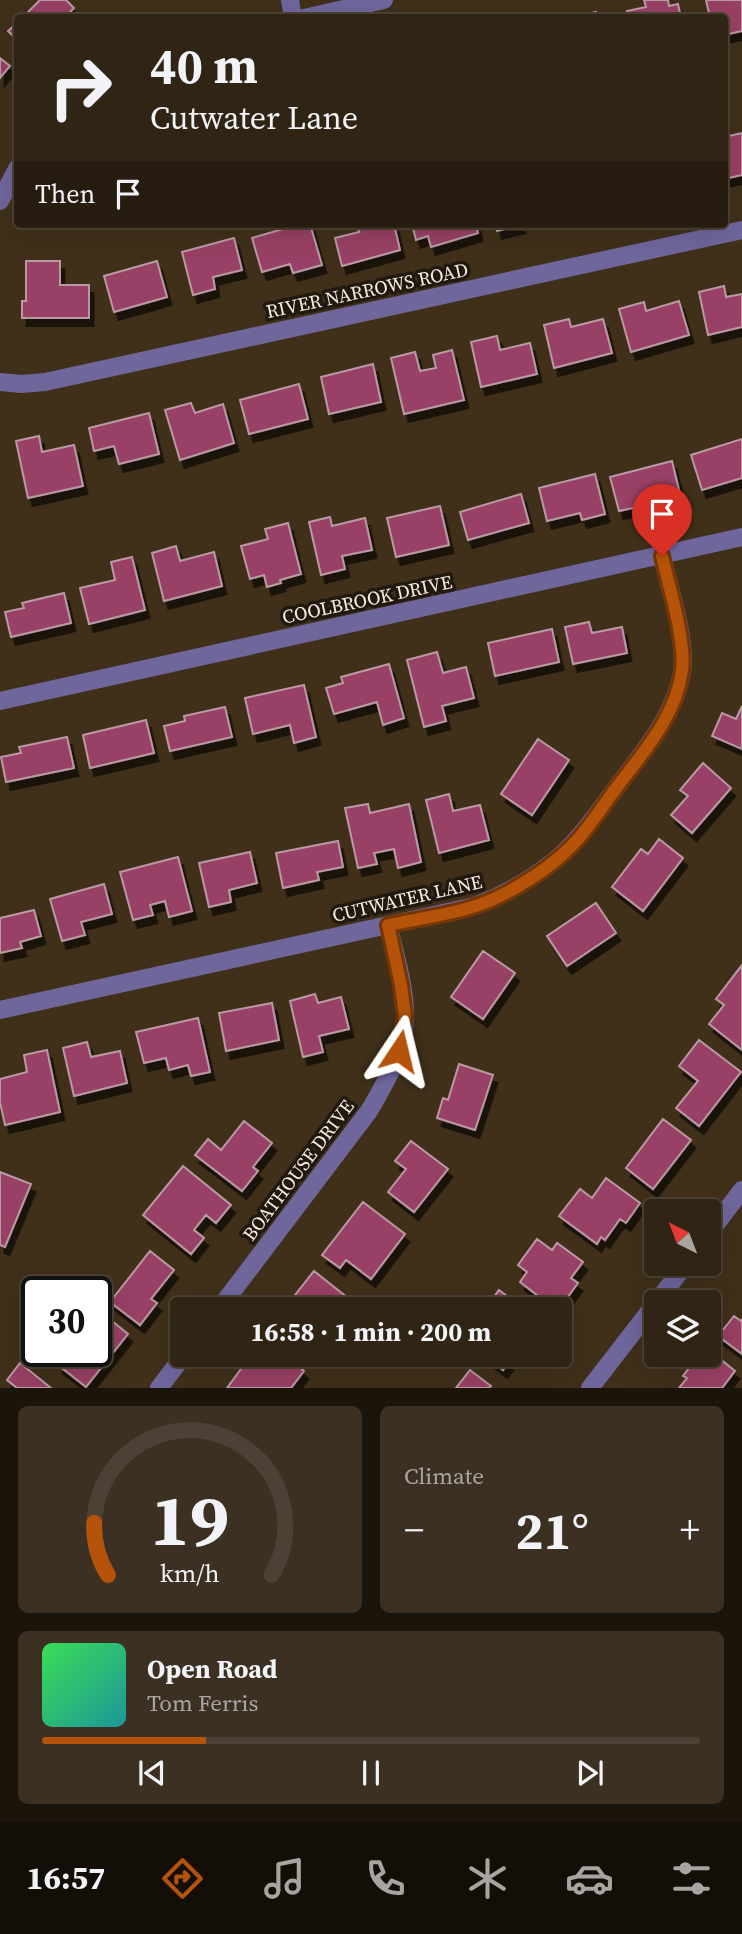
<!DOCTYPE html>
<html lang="en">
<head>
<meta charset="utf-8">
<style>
  :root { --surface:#302414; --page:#3c3022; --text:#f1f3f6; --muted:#a8a4a0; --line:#4b4134; --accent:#b45309 }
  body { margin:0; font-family:"Source Serif 4",serif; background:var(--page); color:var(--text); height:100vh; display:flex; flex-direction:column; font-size:26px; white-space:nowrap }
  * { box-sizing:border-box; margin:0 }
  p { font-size:23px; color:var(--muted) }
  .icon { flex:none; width:38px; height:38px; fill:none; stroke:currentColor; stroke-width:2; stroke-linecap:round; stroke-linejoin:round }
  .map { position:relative; height:1388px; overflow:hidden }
  .side { display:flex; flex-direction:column; gap:18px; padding:18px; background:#1a140b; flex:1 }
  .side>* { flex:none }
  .hud { position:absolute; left:14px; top:14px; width:714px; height:214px; border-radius:7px; box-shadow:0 7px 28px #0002,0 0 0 2px var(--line); background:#302414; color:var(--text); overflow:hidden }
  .needle { width:46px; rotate:318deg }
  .buttons { position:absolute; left:644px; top:1199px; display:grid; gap:14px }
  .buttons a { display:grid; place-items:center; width:77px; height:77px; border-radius:7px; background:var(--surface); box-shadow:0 7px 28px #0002,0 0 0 2px var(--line); font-size:35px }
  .speed { position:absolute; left:21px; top:1276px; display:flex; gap:14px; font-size:35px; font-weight:700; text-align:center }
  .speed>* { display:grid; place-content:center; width:91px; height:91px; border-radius:50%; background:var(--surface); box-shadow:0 7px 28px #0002,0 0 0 2px var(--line); line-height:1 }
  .speed .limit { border:4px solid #111; border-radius:10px; background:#fff; color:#111 }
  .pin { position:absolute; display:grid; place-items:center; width:60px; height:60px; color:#fff; margin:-72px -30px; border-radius:50% 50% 50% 0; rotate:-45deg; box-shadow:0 0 7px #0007 }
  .pin .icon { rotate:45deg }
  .me { position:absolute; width:77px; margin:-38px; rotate:10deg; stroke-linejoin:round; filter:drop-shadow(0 0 5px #0008) }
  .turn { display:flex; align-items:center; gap:24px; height:147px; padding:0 21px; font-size:32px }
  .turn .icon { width:91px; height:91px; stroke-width:2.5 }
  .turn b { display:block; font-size:49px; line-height:60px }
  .then { display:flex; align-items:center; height:66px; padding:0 21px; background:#0003; gap:14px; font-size:26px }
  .big { font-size:52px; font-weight:700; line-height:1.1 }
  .side .tile { flex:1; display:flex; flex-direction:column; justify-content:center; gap:10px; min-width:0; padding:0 24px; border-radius:10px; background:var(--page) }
  .side .dial { align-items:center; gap:0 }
  .dial svg { height:182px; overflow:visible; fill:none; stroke:var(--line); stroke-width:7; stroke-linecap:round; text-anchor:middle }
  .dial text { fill:var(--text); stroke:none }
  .song { display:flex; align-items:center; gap:21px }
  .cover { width:84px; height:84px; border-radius:10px; background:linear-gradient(135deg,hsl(130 70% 55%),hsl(180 70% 35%)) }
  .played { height:7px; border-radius:4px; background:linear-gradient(90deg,var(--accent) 25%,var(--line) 25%) }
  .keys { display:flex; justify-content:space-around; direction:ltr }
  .heat { display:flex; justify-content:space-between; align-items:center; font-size:38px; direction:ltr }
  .side .tiles { flex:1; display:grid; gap:18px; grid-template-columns:1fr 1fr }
  .tile:last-child { grid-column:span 2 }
  .trip { position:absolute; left:170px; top:1297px; width:402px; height:70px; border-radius:7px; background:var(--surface); box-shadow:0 7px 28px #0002,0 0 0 2px var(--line); font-weight:700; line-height:70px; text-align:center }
  .tabs { display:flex; height:112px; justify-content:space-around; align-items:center; background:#130e08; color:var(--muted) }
  .tabs .icon { width:49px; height:49px }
  .tabs .current { color:var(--accent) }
  .tabs b { font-size:32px; color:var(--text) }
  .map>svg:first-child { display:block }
</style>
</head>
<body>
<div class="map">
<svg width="742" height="1388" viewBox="0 0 742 1388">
  <defs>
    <filter id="shadow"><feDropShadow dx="4.5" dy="8" stdDeviation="0" flood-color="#0009"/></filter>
  </defs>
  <rect width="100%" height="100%" fill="#40301a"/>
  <path fill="#984065" stroke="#ba99a4" stroke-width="2" filter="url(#shadow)" d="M40 0H66L74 8 64 18H22Z
    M644 0H668L669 6 678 4 681 18H628L627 11 646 7Z
    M706 0H742V31L724 35V18H710Z
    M596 12 597 18H569Z
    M18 22V41L8 31Z
    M0 58 10 66 0 78Z
    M742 133V175L724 179V137Z
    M300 224H310L322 265 293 273 290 264 262 272 252 238Z
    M357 224H394L400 250 342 266 335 238 359 232Z
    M412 224H476L478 233 431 247 428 236 416 240Z
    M496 224H520L521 225 497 231Z
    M234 238 242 270 213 277 215 289 193 295 182 252Z
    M26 261H60V285H89V318H22V301H26Z
    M157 261 167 297 114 312 104 276Z
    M724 286 726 297 742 294V327L708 335 699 292Z
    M679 301 689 335 631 352 619 309 644 302 646 311Z
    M569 319 571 327 603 319 612 353 554 368 544 325Z
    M497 336 500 350 530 343 537 374 481 387 471 342Z
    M452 350 464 400 404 414 391 358 415 352 420 371 436 368 433 355Z
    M373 364 381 402 329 414 321 377Z
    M299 384 308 419 249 434 240 400Z
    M191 403 195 413 223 404 234 443 180 460 165 410Z
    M149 413 159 454 119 464 114 446 94 451 89 428Z
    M39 436 42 452 74 445 83 486 28 498 16 441Z
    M742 439V478L702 490 691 455Z
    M672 461 679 490 640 500 642 506 619 511 610 477Z
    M595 474 605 514 582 520 580 513 547 521 539 488Z
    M521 494 529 523 468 540 460 512Z
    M440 506 449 545 396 557 387 518Z
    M330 517 332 526 365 518 372 550 342 556 345 569 321 575 309 522Z
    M288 523 301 574 280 580 281 583 267 587 264 575 250 579 241 546 268 539 265 529Z
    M176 546 180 561 214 552 222 586 164 601 152 553Z
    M132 557 145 610 89 624 80 588 115 580 111 562Z
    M64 593 71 623 11 637 5 612 24 608 22 603Z
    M589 622 592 633 622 627 627 653 573 664 565 627Z
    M552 629 559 662 495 676 488 643Z
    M437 652 443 673 466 667 474 698 442 706 446 721 424 727 407 660Z
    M389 664 404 718 383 725 377 702 334 714 326 688 343 683 341 677Z
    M304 685 316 737 294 743 290 725 253 734 245 698Z
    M742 706V749L712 736 722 713 736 719Z
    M225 707 232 737 170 751 164 726 185 721 184 716Z
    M146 720 154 753 90 768 83 735Z
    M67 737 74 768 6 782 1 757 21 753 19 747Z
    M538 739 569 760 532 815 501 794Z
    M703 763 731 788 692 833 671 815 688 796 680 790Z
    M449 794 453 811 480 805 489 840 439 853 426 800Z
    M368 804 370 813 409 804 421 862 398 868 394 849 374 853 377 864 358 868 345 808Z
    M659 839 683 858 643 911 612 887 641 849 648 854Z
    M338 841 343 867 317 872 319 880 283 888 276 853Z
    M250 852 257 883 229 890 231 902 209 907 199 863Z
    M178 857 192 911 169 917 165 901 150 905 153 915 133 920 120 872Z
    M104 884 112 914 81 922 85 935 62 941 50 899Z
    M596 903 616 933 567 966 547 936Z
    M34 910 41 936 20 942 22 948 0 953V918Z
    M483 951 515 973 483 1019 451 997Z
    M742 965V1050L709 1024 724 1005 716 999Z
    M315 994 318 1003 341 997 349 1029 319 1036 323 1052 303 1057 290 1001Z
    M272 1003 279 1040 226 1051 219 1013Z
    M198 1018 210 1072 191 1076 188 1065 169 1070 166 1058 144 1063 136 1032Z
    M699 1040 741 1072 699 1126 676 1108 698 1081 679 1066Z
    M87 1042 91 1057 120 1051 127 1083 74 1096 63 1048Z
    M47 1050 60 1112 5 1125 0 1102V1079L27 1072 24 1055Z
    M459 1064 493 1075 475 1130 437 1118 443 1098 448 1100Z
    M663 1119 691 1140 653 1189 626 1168Z
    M244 1121 272 1143 253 1167 258 1171 242 1191 195 1155 208 1139 221 1150Z
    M411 1141 448 1169 414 1212 388 1192 406 1169 395 1161Z
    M183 1166 231 1205 216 1223 206 1215 194 1230 204 1238 191 1254 143 1215Z
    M0 1172 31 1184 5 1247 0 1245Z
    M606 1178 640 1203 626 1223 620 1219 605 1240 601 1237 597 1244 559 1216 580 1189 592 1198Z
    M363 1202 405 1234 371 1279 346 1260 340 1268 322 1255Z
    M537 1239 552 1250 557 1243 583 1262 571 1278 578 1283 559 1309H555L520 1282 527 1272 518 1265Z
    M150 1251 174 1270 151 1299 157 1303 140 1325 110 1302Z
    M314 1271 353 1302 347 1309H284Z
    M499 1290 524 1309H485Z
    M734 1316 741 1321 742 1319V1354L718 1336Z
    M112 1321 128 1334 86 1387 58 1365 69 1351H96V1325L104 1331Z
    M709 1350 735 1371 722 1388H679L687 1378 683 1376 700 1354H709Z
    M252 1354H283L304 1371 291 1388H227Z
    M482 1354H514L503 1370Z
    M20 1363 51 1388H17L7 1380Z
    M470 1370 491 1386 489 1388H456Z"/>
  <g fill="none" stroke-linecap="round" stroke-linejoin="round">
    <path stroke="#6f669c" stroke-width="18" d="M290 0 293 18
      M304 18 384 0
      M0 201 18 167
      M0 382 21 384 45 382 742 230
      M0 701 742 537
      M0 1010 475 906C504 895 530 880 554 861 580 840 597 813 617 787 642 753 675 716 682 672 687 641 669 587 662 556
      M709 1233 742 1190
      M219 1309 369 1111C386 1082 405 1050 405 1015 405 985 395 954 388 925
      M159 1388 185 1354
      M590 1388 686 1264"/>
  </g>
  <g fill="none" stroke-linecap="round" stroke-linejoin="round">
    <g stroke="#753606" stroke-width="18">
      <path id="route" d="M399 1051 405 1016 401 985 388 925C426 917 468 913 502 895 529 881 559 861 579 838 592 823 603 806 614 791 641 755 676 717 682 671 686 641 669 587 662 556"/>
    </g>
    <use href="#route" stroke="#b45309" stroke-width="12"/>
  </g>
  <g text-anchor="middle" stroke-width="7" stroke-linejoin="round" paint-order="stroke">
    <g font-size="19" fill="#f7ecdf" stroke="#211910">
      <text transform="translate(367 290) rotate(-12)" y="7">RIVER NARROWS ROAD</text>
      <text transform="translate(367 599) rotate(-12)" y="7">COOLBROOK DRIVE</text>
      <text transform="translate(407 898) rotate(-13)" y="7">CUTWATER LANE</text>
      <text transform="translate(298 1170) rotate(-53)" y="7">BOATHOUSE DRIVE</text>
    </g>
  </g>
</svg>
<div class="buttons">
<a><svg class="needle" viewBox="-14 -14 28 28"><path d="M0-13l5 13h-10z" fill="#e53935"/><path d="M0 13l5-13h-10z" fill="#a8a4a0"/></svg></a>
<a><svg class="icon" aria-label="layers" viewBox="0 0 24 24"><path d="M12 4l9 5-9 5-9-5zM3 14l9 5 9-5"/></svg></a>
</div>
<div class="speed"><div class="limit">30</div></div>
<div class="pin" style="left:662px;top:556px;background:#d93025"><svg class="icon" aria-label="arrive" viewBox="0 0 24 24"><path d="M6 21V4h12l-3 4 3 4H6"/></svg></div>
<svg class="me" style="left:399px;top:1051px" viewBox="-20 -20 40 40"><path d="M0-17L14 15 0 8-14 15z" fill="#b45309" stroke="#fff" stroke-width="4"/></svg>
<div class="trip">16:58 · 1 min · 200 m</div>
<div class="hud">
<div class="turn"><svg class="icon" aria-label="right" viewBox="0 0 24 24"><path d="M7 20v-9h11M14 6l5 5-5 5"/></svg><div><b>40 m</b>Cutwater Lane</div></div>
<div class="then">Then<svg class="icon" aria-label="arrive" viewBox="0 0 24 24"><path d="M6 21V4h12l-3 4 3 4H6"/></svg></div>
</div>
</div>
<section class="side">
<div class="tiles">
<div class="tile dial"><svg viewBox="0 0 100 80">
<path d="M14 69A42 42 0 1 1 86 69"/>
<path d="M14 69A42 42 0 0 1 8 46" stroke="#b45309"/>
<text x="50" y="56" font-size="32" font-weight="700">19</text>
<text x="50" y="72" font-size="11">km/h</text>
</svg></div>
<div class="tile"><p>Climate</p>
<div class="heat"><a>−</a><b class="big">21°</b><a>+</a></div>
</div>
<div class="tile">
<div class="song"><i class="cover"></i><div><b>Open Road</b><p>Tom Ferris</p></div></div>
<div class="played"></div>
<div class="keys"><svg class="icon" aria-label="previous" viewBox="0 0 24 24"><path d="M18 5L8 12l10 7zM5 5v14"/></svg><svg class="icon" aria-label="pause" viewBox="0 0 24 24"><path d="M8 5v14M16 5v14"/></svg><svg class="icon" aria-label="next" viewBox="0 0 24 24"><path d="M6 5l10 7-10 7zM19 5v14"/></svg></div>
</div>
</div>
</section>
<nav class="tabs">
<b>16:57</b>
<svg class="icon current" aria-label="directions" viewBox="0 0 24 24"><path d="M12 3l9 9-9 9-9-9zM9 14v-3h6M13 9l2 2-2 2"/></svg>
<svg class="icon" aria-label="music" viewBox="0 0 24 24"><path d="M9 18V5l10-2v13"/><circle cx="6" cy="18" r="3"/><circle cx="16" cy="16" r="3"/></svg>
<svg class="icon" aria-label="phone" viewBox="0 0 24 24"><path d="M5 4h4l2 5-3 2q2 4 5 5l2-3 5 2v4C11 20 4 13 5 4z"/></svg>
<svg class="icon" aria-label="climate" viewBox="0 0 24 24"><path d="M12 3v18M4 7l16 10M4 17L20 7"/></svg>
<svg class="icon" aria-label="car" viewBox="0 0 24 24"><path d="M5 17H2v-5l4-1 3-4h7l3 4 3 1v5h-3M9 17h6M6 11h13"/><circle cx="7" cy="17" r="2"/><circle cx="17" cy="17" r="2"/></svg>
<svg class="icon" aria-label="filters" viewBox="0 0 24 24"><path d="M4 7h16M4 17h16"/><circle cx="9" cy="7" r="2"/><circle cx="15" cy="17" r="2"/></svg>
</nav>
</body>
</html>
